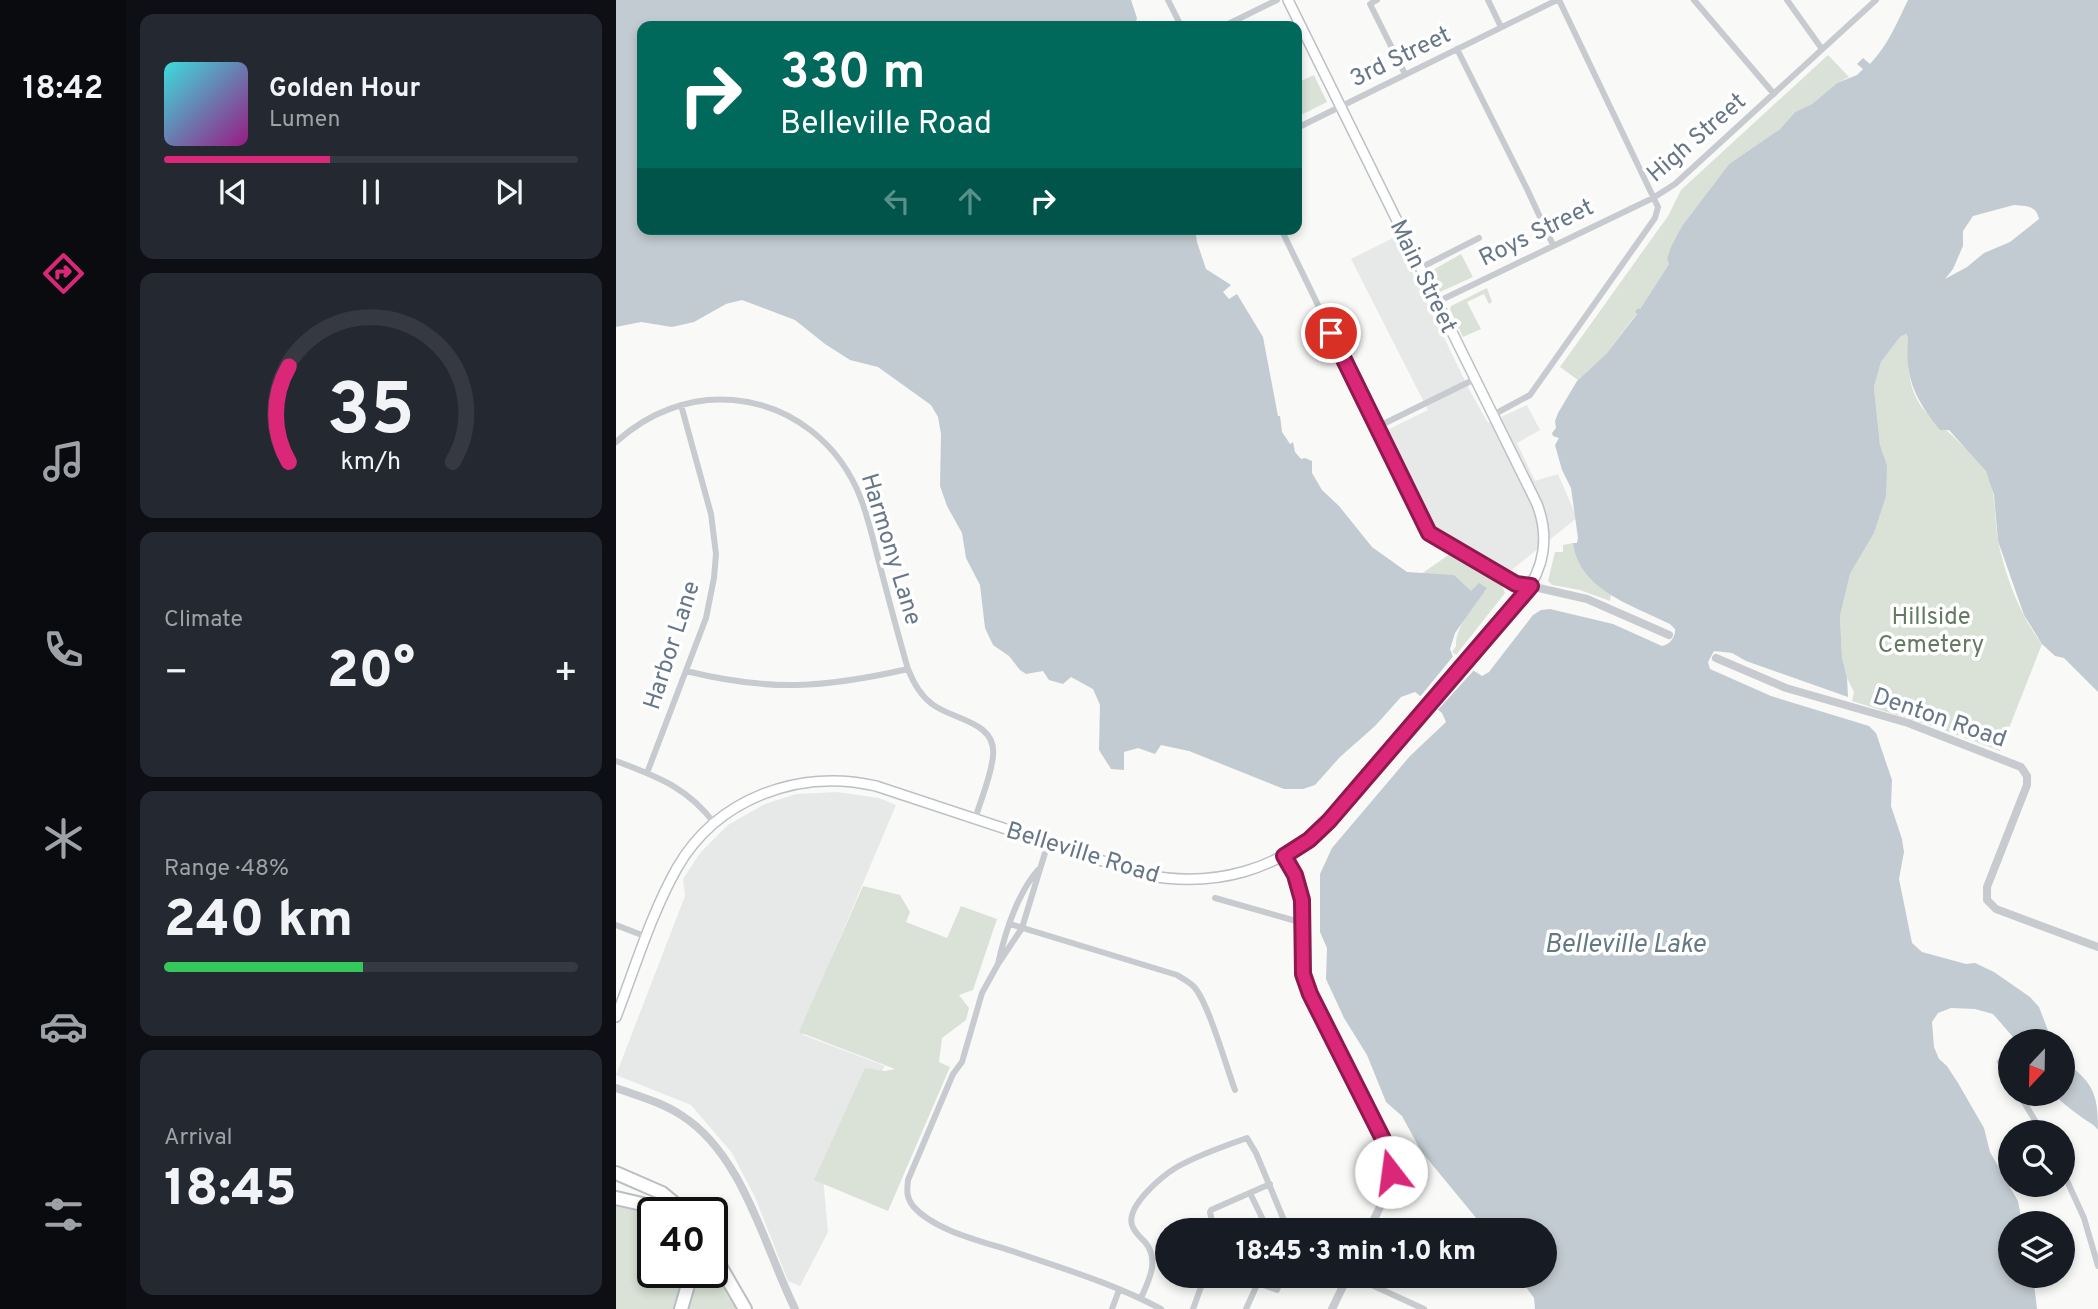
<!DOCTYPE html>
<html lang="en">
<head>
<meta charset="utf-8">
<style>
  :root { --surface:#171b24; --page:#242831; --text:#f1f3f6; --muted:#9ea1a6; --line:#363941; --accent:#db2777 }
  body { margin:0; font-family:Overpass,sans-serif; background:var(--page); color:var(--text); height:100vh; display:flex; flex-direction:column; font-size:26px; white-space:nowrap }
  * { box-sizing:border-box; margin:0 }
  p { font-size:23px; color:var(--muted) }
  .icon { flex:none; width:38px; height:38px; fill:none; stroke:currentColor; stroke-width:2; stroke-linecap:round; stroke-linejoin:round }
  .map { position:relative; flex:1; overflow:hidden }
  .side { display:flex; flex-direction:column; gap:14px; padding:14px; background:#0d0f14; width:490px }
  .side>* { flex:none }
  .banner { position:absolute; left:21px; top:21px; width:665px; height:214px; border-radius:14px; box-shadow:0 4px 10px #0003; background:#00695c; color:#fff; overflow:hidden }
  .needle { width:46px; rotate:202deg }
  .buttons { position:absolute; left:1382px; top:1029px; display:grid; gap:14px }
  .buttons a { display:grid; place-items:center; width:77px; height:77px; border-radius:50%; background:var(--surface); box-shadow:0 4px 10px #0003; font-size:35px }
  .speed { position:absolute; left:21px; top:1197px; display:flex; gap:14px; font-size:35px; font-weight:700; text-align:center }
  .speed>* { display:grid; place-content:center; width:91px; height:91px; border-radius:50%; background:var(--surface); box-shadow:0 4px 10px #0003; line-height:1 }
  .speed .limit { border:4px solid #111; border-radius:10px; background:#fff; color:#111 }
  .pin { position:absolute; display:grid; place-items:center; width:60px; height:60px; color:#fff; margin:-30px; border:4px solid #fff; border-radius:50%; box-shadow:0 2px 7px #0007 }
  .me { position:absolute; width:77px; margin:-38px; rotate:345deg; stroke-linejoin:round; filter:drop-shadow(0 0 5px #0008) }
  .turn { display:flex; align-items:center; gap:24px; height:147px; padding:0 28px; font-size:32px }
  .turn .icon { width:91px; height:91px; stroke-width:2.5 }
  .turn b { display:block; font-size:49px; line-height:60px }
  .lanes { display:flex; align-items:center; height:66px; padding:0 28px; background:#0003; justify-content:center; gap:35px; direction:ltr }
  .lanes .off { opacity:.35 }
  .big { font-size:52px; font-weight:800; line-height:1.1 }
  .side .tile { flex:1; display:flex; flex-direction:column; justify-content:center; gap:10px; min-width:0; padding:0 24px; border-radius:14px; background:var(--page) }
  .side .dial { align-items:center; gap:0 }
  .dial svg { height:182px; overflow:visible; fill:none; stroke:var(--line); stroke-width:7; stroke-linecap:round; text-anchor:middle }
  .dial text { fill:var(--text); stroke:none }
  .song { display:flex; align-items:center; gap:21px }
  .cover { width:84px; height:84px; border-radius:10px; background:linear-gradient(135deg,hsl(180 70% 55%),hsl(310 70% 35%)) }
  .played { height:7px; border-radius:4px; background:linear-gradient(90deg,var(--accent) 40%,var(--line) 40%) }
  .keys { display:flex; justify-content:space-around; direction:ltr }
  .heat { display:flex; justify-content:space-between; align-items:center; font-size:38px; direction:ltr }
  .charge { height:10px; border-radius:5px; background:linear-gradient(90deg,#34c759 48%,var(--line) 0) }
  .trip { position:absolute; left:539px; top:1218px; width:402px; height:70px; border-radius:35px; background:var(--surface); box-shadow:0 4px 10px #0003; font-weight:800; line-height:70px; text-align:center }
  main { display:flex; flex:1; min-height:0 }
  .tabs { display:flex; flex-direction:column; width:126px; justify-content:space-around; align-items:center; background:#090b0e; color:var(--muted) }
  .tabs .icon { width:49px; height:49px }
  .tabs .on { color:var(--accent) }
  .tabs b { font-size:32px; color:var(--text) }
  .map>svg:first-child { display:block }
</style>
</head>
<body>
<main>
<nav class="tabs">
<b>18:42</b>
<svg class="icon on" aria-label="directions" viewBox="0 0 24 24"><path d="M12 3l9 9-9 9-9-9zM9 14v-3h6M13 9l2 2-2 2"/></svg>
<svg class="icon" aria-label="music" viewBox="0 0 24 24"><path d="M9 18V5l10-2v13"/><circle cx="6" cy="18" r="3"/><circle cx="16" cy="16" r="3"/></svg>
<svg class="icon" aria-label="phone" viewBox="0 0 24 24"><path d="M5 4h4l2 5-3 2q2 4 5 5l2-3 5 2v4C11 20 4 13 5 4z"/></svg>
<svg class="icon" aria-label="climate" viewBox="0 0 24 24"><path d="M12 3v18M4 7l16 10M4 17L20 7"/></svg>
<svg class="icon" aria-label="car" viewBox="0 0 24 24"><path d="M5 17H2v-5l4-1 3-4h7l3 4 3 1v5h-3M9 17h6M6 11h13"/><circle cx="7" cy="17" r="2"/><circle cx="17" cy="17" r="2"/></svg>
<svg class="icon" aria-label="filters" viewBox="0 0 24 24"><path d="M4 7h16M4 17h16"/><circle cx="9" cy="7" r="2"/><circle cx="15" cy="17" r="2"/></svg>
</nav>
<section class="side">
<div class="tile">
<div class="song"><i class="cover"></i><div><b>Golden Hour</b><p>Lumen</p></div></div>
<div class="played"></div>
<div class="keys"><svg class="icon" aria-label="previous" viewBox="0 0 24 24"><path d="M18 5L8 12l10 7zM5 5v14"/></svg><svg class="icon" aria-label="pause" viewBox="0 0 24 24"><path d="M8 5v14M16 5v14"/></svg><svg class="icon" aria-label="next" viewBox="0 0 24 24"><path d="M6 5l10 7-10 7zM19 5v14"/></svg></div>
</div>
<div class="tile dial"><svg viewBox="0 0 100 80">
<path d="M14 69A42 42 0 1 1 86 69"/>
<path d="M14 69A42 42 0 0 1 14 27" stroke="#db2777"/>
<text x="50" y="56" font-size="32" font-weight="700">35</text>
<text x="50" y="72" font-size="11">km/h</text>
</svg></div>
<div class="tile"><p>Climate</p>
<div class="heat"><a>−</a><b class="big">20°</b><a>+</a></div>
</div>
<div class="tile"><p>Range · 48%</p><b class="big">240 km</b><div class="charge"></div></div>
<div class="tile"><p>Arrival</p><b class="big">18:45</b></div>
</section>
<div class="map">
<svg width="1482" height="1309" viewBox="0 0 1482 1309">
  <rect width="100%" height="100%" fill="#f9f9f7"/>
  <path fill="#e7e8e8" d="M779 237 853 389 872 423 911 405 924 430 901 443 919 481 942 474 961 518 893 572 818 528 769 431 812 410 735 259Z
    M221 792 263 798 280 805 218 952 187 1035 269 1066 218 1144 207 1177 212 1232 184 1286 172 1281 139 1197 116 1153 75 1105 0 1075 69 896 67 879 84 853 112 825 149 804 180 794Z"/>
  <path fill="#dae2d8" d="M1212 55 1233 77 1221 83 1196 104 1179 112 1164 129 1113 164 1066 226 1051 259 1053 264 1024 309 1022 308 1019 312 1021 313 991 353 962 380 944 367 1052 216 1065 190Z
    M698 75 711 102 681 117V83Z
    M845 254 857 277 824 292 815 271Z
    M871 288 876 302 873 304 868 294 851 302 865 329 847 337 834 309 835 306Z
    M1290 334 1292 337C1290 362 1292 394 1311 413 1322 424 1335 433 1346 445 1355 453 1366 462 1371 473 1381 495 1378 518 1382 541 1389 575 1404 616 1426 644L1384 751 1328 730 1236 701 1238 692 1231 678 1226 657 1224 616 1234 574 1258 533 1271 465 1264 445 1258 387 1265 362 1284 337Z
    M957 543C961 570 976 578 995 595L994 601 964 590 936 585 932 581 939 552H947V545Z
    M834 554 886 585 889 593 840 655 836 652 840 646C839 626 860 603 871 588L855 591 805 574Z
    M247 886 284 895 294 912 290 922 331 938 345 906 381 919 357 990 343 995 353 1008 350 1020 326 1038 323 1062 334 1067 272 1211 198 1180 249 1068 269 1071 279 1069 183 1032Z
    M0 1202 19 1206 37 1216V1272H67V1285L60 1309H0Z
    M96 1259 125 1309H69L76 1272H96Z"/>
  <path fill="#c2cbd1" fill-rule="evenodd" d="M0 0H515L521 18 519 26H26V229H579L581 242 590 269 615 285 607 292 613 299 621 294 647 337 662 416H664L666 432 674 444 677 442 679 452 685 459 689 458 696 461V473L706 490 723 506 756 547 791 572 838 575 855 591 863 583 871 588 839 633 834 649 837 657 866 676 873 672 917 615 925 610 934 609 997 624 1046 646C1054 645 1060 636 1059 629L1054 624C1016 605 963 590 957 543H961L962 538 955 488 946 470 939 445 943 438 937 436 936 433 940 428 939 421 942 413 961 381 991 353 1021 314 1019 312 1022 308 1024 309 1053 264 1051 259 1055 247 1066 226 1113 164 1164 129 1179 112 1196 104 1221 83 1241 75 1247 69 1241 64 1247 58 1254 64C1272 45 1281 23 1292 0H1482V692L1448 658 1439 656 1426 644 1408 615 1382 541 1378 495 1370 471 1333 430H1324C1299 399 1288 377 1292 337L1290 334 1284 337 1265 362 1258 387 1264 445 1271 465 1270 496 1258 533 1234 574 1224 616 1226 657 1231 678 1232 697 1130 661 1116 653 1098 651 1092 662 1094 669 1155 696 1253 726 1260 733 1276 780 1275 806 1286 839 1288 852 1283 879 1296 943 1306 952 1350 964 1359 963 1378 972 1414 997 1423 1007 1436 1041H1398L1397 1037 1377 1014 1359 1009 1335 1008 1322 1013 1316 1022 1318 1047 1323 1059 1331 1066 1342 1083 1368 1128 1374 1152 1402 1201 1406 1223H1395V1276H1417L1421 1309H919L918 1298 902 1276H929V1230H870L805 1151 786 1116 770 1102 751 1055 728 1018 710 979 711 948 704 932V874L716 848 794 756 830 722 826 713 799 692 785 697 759 726 724 757 699 785 687 789H668L573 751 545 745 539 754 522 748 508 752V770L495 769 483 750 484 705 477 689 455 677 447 684 433 680 427 671 410 674 404 670 393 656 377 645 369 628 364 585 350 558 346 533 331 506 324 486 325 434 322 417 315 405 262 367 234 360 209 344 179 320 126 300 110 304 78 322 56 327 25 322 0 327ZM1398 205C1410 206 1420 205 1423 219L1394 242 1368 253 1351 267 1329 279 1337 269 1347 246V231L1357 216Z
    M1447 1060C1477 1083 1482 1092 1482 1130 1476 1122 1471 1122 1464 1116 1455 1110 1445 1101 1437 1094H1447Z"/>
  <path fill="#f9f9f7" d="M839 654 859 669 820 712 803 698Z"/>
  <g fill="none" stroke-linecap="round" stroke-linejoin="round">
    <g stroke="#bbc0c5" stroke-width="12">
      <path id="secondary" d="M0 1017C19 968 35 914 61 868 101 798 184 768 260 786L529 875C598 888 663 871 713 821L914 586C930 560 932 533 921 504L672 0"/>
    </g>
    <g stroke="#bbbec2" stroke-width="16">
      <path id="motorway" d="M0 1173 46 1193 70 1213
        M0 1198 26 1204 40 1213
        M96 1252 129 1309
        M65 1309 72 1285V1272"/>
    </g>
    <path stroke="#c7cace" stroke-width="6" d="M552 0 565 26
      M761 0 754 4 789 74
      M872 0 885 27
      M1078 0 1158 94
      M1171 0 1206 49
      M608 26 661 0
      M841 49 911 189 937 245
      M681 128 941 0
      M665 229 813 533 899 584 914 586
      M804 268 863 238
      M821 302 1037 198 1059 184 1260 0
      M877 415 914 395 1039 218 1042 207 943 0
      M761 427 859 379
      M0 442C32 413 74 396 117 400 176 405 224 444 245 499 253 520 258 544 264 566 273 600 282 635 292 669 297 682 304 695 316 704 336 720 381 721 377 756 375 777 365 799 359 819
      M70 671C155 692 208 688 292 669
      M0 761C42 777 71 787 99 824
      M31 773 90 618 98 578 100 554 95 514 65 405
      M422 870C401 894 389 933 382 964L406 928 432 843
      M599 898 687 923
      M394 924 561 975C567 979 574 982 579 988 593 1005 610 1066 619 1090
      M0 925 31 937
      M382 964 366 993 346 1062 337 1074 292 1180C291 1190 290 1197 297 1206 318 1231 369 1242 399 1252 448 1269 499 1284 545 1309
      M1384 1062 1395 1081
      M1403 1094 1426 1132
      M1447 1172 1468 1218 1482 1266
      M634 1193 652 1230
      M598 1230 594 1212 595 1210 654 1184
      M736 1276 808 1309
      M642 1283 661 1290 666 1276
      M525 1298C533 1280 544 1260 529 1242 524 1237 518 1232 516 1225 510 1206 546 1176 561 1167 582 1155 608 1146 631 1138L640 1153 672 1230
      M496 1309 503 1290
      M577 1309 589 1276
      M630 1309 645 1276"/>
    <path stroke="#c7cace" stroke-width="8" d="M914 586 971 599 1053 635
      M1100 658 1170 688 1292 723 1405 767 1411 776V785L1371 887V900L1380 909 1482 947
      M668 856 679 875 686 900 687 973 694 994 766 1137 775 1162V1177L772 1190 753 1230
      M0 1088C22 1096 45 1102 65 1115 127 1154 148 1246 179 1309
      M716 1309 732 1276"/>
    <use href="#secondary" stroke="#fff" stroke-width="9"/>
    <use href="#motorway" stroke="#fff" stroke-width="12"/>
  </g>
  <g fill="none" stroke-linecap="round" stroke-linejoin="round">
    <g stroke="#8e194d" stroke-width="18">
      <path id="route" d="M715 333 813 533 900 584 915 586 713 821 693 840 668 856 679 875 686 900 687 974 694 994 766 1137 773 1154 775 1172"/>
    </g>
    <use href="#route" stroke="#db2777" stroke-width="12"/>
  </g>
  <g text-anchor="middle" stroke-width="7" stroke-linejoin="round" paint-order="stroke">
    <g font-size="24" fill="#677789" stroke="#fff">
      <text transform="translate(784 56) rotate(-26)" y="8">3rd Street</text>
      <text transform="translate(1080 137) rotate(-41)" y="8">High Street</text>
      <text transform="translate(920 232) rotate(-26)" y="8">Roys Street</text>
      <text transform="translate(808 276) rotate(64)" y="8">Main Street</text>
      <text transform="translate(276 549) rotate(73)" y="8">Harmony Lane</text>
      <text transform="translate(55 645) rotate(-72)" y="8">Harbor Lane</text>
      <text transform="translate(1324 717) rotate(19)" y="8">Denton Road</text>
      <text transform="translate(467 852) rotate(17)" y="8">Belleville Road</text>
    </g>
    <g font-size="24" fill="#657a62" stroke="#fff">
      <text x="1315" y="624">Hillside<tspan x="1315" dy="28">Cemetery</tspan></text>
    </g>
    <g font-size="26" font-style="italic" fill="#637984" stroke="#fff">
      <text x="1009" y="952">Belleville Lake</text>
    </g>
  </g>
</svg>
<div class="buttons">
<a><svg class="needle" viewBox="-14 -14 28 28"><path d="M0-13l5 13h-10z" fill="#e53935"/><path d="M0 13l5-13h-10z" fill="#9ea1a6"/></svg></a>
<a><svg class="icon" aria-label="search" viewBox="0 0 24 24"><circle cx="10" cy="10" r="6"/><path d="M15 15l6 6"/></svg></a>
<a><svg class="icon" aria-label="layers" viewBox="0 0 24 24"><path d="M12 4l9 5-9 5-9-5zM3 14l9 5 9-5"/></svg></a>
</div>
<div class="speed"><div class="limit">40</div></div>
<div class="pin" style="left:715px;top:333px;background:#d93025"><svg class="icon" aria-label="arrive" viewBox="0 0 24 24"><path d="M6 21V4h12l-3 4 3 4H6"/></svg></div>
<svg class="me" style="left:775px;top:1172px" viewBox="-20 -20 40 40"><circle r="19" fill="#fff"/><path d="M0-13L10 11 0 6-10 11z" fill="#db2777"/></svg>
<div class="trip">18:45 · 3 min · 1.0 km</div>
<div class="banner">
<div class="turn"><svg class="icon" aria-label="right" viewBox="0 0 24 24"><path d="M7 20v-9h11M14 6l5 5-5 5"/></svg><div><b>330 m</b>Belleville Road</div></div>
<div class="lanes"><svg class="icon off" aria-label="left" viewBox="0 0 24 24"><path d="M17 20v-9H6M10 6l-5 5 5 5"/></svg><svg class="icon off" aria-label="ahead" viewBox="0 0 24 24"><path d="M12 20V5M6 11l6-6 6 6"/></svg><svg class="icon" aria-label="right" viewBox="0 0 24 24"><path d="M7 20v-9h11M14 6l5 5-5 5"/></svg></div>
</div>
</div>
</main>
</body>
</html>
